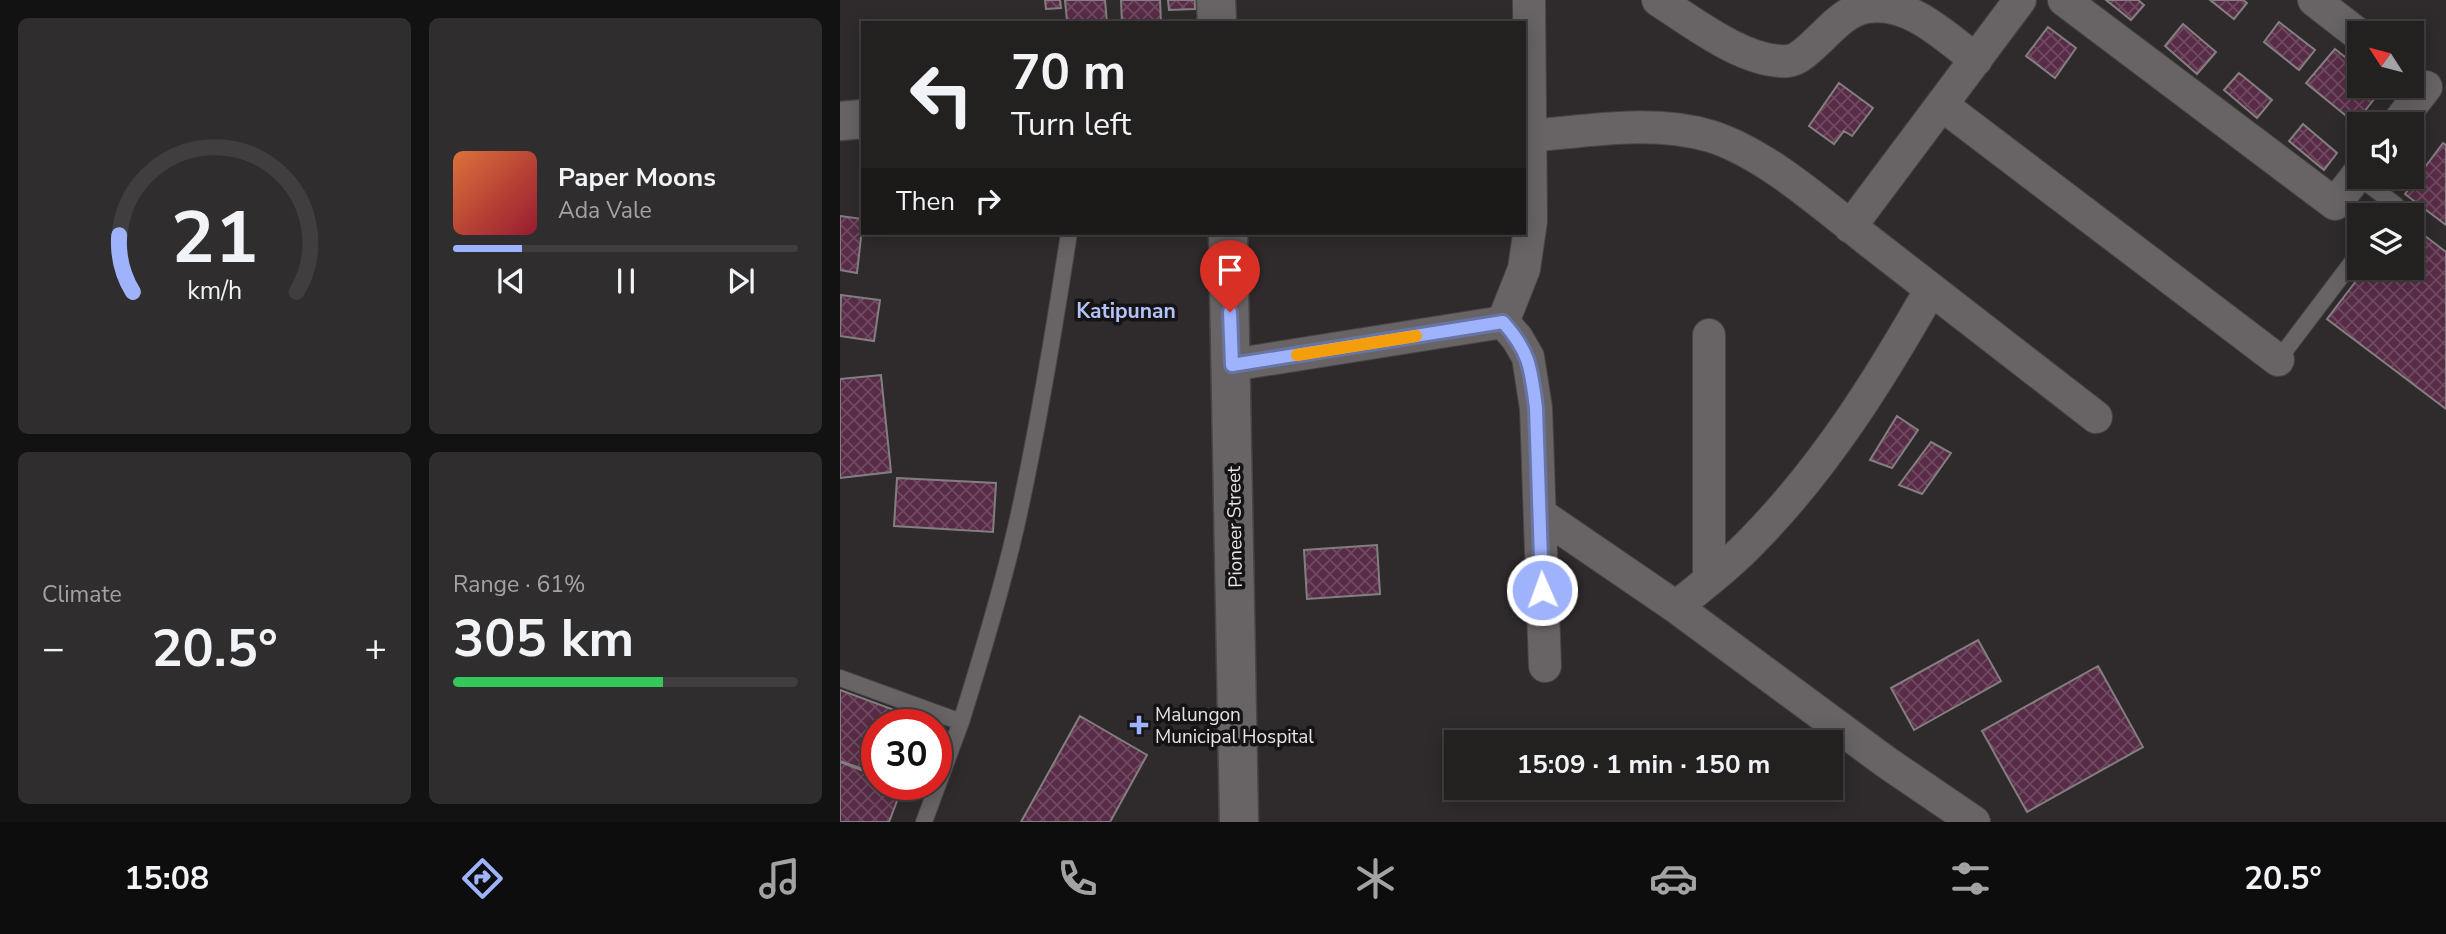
<!DOCTYPE html>
<html lang="en">
<head>
<meta charset="utf-8">
<style>
  :root { --surface:#232020; --page:#2f2d2d; --text:#f1f3f6; --muted:#a3a3a5; --line:#403e3e; --accent:#9fb3fd }
  body { margin:0; font-family:"Nunito Sans",sans-serif; background:var(--page); color:var(--text); height:100vh; display:flex; flex-direction:column; font-size:26px; white-space:nowrap }
  * { box-sizing:border-box; margin:0 }
  p { font-size:23px; color:var(--muted) }
  .icon { flex:none; width:38px; height:38px; fill:none; stroke:currentColor; stroke-width:2; stroke-linecap:round; stroke-linejoin:round }
  .map { position:relative; flex:1; overflow:hidden }
  .panel { display:flex; flex-direction:column; gap:18px; padding:18px; background:#131212; width:840px }
  .panel>* { flex:none }
  .hud { position:absolute; left:21px; top:21px; width:665px; height:214px; border-radius:0px; box-shadow:0 4px 18px #0003,0 0 0 2px var(--line); background:#232020; color:var(--text); overflow:hidden }
  .needle { width:46px; rotate:306deg }
  .buttons { position:absolute; left:1507px; top:21px; display:grid; gap:14px }
  .buttons a { display:grid; place-items:center; width:77px; height:77px; border-radius:0px; background:var(--surface); box-shadow:0 4px 18px #0003,0 0 0 2px var(--line); font-size:35px }
  .speed { position:absolute; left:21px; top:709px; display:flex; gap:14px; font-size:35px; font-weight:700; text-align:center }
  .speed>* { display:grid; place-content:center; width:91px; height:91px; border-radius:50%; background:var(--surface); box-shadow:0 4px 18px #0003,0 0 0 2px var(--line); line-height:1 }
  .speed .limit { border:10px solid #d22; background:#fff; color:#111 }
  .pin { position:absolute; display:grid; place-items:center; width:60px; height:60px; color:#fff; margin:-72px -30px; border-radius:50% 50% 50% 0; rotate:-45deg; box-shadow:0 0 7px #0007 }
  .pin .icon { rotate:45deg }
  .me { position:absolute; width:77px; margin:-38px; rotate:358deg; stroke-linejoin:round; filter:drop-shadow(0 0 5px #0008) }
  .turn { display:flex; align-items:center; gap:24px; height:147px; padding:0 35px; font-size:32px }
  .turn .icon { width:91px; height:91px; stroke-width:2.5 }
  .turn b { display:block; font-size:49px; line-height:60px }
  .then { display:flex; align-items:center; height:66px; padding:0 35px; background:#0003; gap:14px; font-size:26px }
  .big { font-size:52px; font-weight:700; line-height:1.1 }
  .panel .widget { flex:1; display:flex; flex-direction:column; justify-content:center; gap:10px; min-width:0; padding:0 24px; border-radius:10px; background:var(--page) }
  .panel .dial { align-items:center; gap:0 }
  .dial svg { height:182px; overflow:visible; fill:none; stroke:var(--line); stroke-width:7; stroke-linecap:round; text-anchor:middle }
  .dial text { fill:var(--text); stroke:none }
  .song { display:flex; align-items:center; gap:21px }
  .cover { width:84px; height:84px; border-radius:10px; background:linear-gradient(135deg,hsl(20 70% 55%),hsl(350 70% 35%)) }
  .played { height:7px; border-radius:4px; background:linear-gradient(90deg,var(--accent) 20%,var(--line) 20%) }
  .keys { display:flex; justify-content:space-around; direction:ltr }
  .heat { display:flex; justify-content:space-between; align-items:center; font-size:38px; direction:ltr }
  .charge { height:10px; border-radius:5px; background:linear-gradient(90deg,#34c759 61%,var(--line) 0) }
  .panel .tiles { flex:1; display:grid; gap:18px; grid-template-columns:repeat(2,1fr) }
  .trip { position:absolute; left:604px; top:730px; width:399px; height:70px; border-radius:0px; background:var(--surface); box-shadow:0 4px 18px #0003,0 0 0 2px var(--line); font-weight:700; line-height:70px; text-align:center }
  .dock { display:flex; height:112px; justify-content:space-around; align-items:center; background:#0e0d0d; color:var(--muted) }
  .dock .icon { width:49px; height:49px }
  .dock .current { color:var(--accent) }
  .dock b { font-size:32px; color:var(--text) }
  main { display:flex; flex:1; min-height:0 }
  .map>svg:first-child { display:block }
</style>
</head>
<body>
<main>
<section class="panel">
<div class="tiles">
<div class="widget dial"><svg viewBox="0 0 100 80">
<path d="M14 69A42 42 0 1 1 86 69"/>
<path d="M14 69A42 42 0 0 1 8 44" stroke="#9fb3fd"/>
<text x="50" y="56" font-size="32" font-weight="700">21</text>
<text x="50" y="72" font-size="11">km/h</text>
</svg></div>
<div class="widget">
<div class="song"><i class="cover"></i><div><b>Paper Moons</b><p>Ada Vale</p></div></div>
<div class="played"></div>
<div class="keys"><svg class="icon" aria-label="previous" viewBox="0 0 24 24"><path d="M18 5L8 12l10 7zM5 5v14"/></svg><svg class="icon" aria-label="pause" viewBox="0 0 24 24"><path d="M8 5v14M16 5v14"/></svg><svg class="icon" aria-label="next" viewBox="0 0 24 24"><path d="M6 5l10 7-10 7zM19 5v14"/></svg></div>
</div>
<div class="widget"><p>Climate</p>
<div class="heat"><a>−</a><b class="big">20.5°</b><a>+</a></div>
</div>
<div class="widget"><p>Range · 61%</p><b class="big">305 km</b><div class="charge"></div></div>
</div>
</section>
<div class="map">
<svg width="1606" height="822" viewBox="0 0 1606 822">
  <defs>
    <pattern id="building-cross-hatch" width="8" height="8" patternUnits="userSpaceOnUse" patternTransform="scale(1.75)"><rect width="8" height="8" fill="#582c46"/><path d="M0 0l8 8M0 8l8-8" fill="none" stroke="#704a61"/></pattern>
  </defs>
  <rect width="100%" height="100%" fill="#2f2a2b"/>
  <path fill="url(#building-cross-hatch)" stroke="#837f81" stroke-width="2" d="M205 0H220L221 8 206 9Z
    M225 0H265L267 23 227 21Z
    M281 0H320L321 23H282Z
    M328 0H355V9L329 10Z
    M1266 0H1298L1304 5 1291 20Z
    M1370 0H1403L1407 3 1394 19Z
    M1439 22 1475 50 1459 70 1424 42Z
    M1343 24 1376 52 1357 74 1325 46Z
    M1208 27 1236 48 1215 78 1186 56Z
    M1495 49 1519 68V86H1540L1543 88 1515 123 1466 83Z
    M1399 73 1432 100 1417 118 1384 90Z
    M999 83 1033 108 1012 136 1004 131 994 144 969 126Z
    M1463 124 1497 153 1484 170 1449 141Z
    M1603 143 1606 145V225L1565 194Z
    M0 216 23 219 17 273 0 270Z
    M1572 226 1606 252V409L1487 319 1526 268H1572Z
    M1 295 40 300 34 341 0 336Z
    M41 375 51 472 0 478V379Z
    M1057 416 1078 430 1052 468 1030 460Z
    M1091 442 1111 453 1082 494 1059 485Z
    M57 478 156 483 153 532 54 526Z
    M537 545 540 594 467 599 464 550Z
    M1138 640 1161 681 1074 730 1051 688Z
    M1258 666 1303 747 1187 812 1142 731Z
    M0 690 84 721 83 724H37V774L0 761Z
    M240 716 307 755 270 822H181Z
    M0 762 37 776V784L63 785 49 822H0Z"/>
  <g fill="none" stroke-linecap="round" stroke-linejoin="round">
    <g stroke="#494546" stroke-width="18">
      <path id="service" d="M1517 176 1556 205 1548 215
        M1438 360 1519 253
        M0 678 121 722 84 822
        M121 722C141 658 161 593 176 527 198 430 214 331 229 233"/>
    </g>
    <g stroke="#494546" stroke-width="34">
      <path id="minor" d="M818 0C852 22 906 64 948 61 960 60 974 44 983 36 995 24 1009 10 1027 7 1069 0 1106 37 1136 60
        M1224 0 1495 204 1519 173
        M1474 0 1519 35
        M1102 105 1438 360
        M1557 124 1586 87
        M690 136C749 131 811 119 870 136 925 153 983 205 1029 241 1105 300 1181 358 1256 417
        M1010 227 1180 0
        M663 322 677 338 688 357 696 408 705 666
        M663 322 684 269 691 221 689 0
        M869 335V580
        M392 365 663 322
        M700 514 836 607 1046 762 1134 822
        M836 607C863 585 892 563 916 537 987 464 1041 377 1091 289"/>
    </g>
    <g stroke="#494546" stroke-width="41">
      <path id="tertiary" d="M376 0 377 23
        M0 121 23 119
        M388 233 399 822"/>
    </g>
    <use href="#service" stroke="#686364" stroke-width="16"/>
    <use href="#minor" stroke="#686364" stroke-width="32"/>
    <use href="#tertiary" stroke="#686364" stroke-width="38"/>
  </g>
  <g fill="none" stroke-linecap="round" stroke-linejoin="round">
    <g stroke="#6774a4" stroke-width="18">
      <path id="route" d="M390 312 392 365 663 322C690 352 691 369 696 408L702 590"/>
    </g>
    <use href="#route" stroke="#9fb3fd" stroke-width="12"/>
    <path stroke="#f59e0b" stroke-width="12" d="M457 355 576 336"/>
  </g>
  <path fill="#9fb3fd" stroke="#151314" stroke-width="2.5" d="M295.5 714.5h7v7h7v7h-7v7h-7v-7h-7v-7h7z"/>
  <g text-anchor="middle" stroke-width="7" stroke-linejoin="round" paint-order="stroke">
    <g font-size="19" fill="#e7e4e5" stroke="#151314">
      <text transform="translate(394 527) rotate(-91)" y="7">Pioneer Street</text>
    </g>
    <g font-size="19" fill="#e7e4e5" stroke="#151314" text-anchor="start">
      <text x="315" y="721">Malungon<tspan x="315" dy="22">Municipal Hospital</tspan></text>
    </g>
    <g font-size="21" font-weight="bold" fill="#b3c3fa" stroke="#151314">
      <text x="286" y="318">Katipunan</text>
    </g>
  </g>
</svg>
<div class="buttons">
<a><svg class="needle" viewBox="-14 -14 28 28"><path d="M0-13l5 13h-10z" fill="#e53935"/><path d="M0 13l5-13h-10z" fill="#a3a3a5"/></svg></a>
<a><svg class="icon" aria-label="sound" viewBox="0 0 24 24"><path d="M4 9h4l5-4v14l-5-4H4zM17 9q2 3 0 6"/></svg></a>
<a><svg class="icon" aria-label="layers" viewBox="0 0 24 24"><path d="M12 4l9 5-9 5-9-5zM3 14l9 5 9-5"/></svg></a>
</div>
<div class="speed"><div class="limit">30</div></div>
<div class="pin" style="left:390px;top:312px;background:#d93025"><svg class="icon" aria-label="arrive" viewBox="0 0 24 24"><path d="M6 21V4h12l-3 4 3 4H6"/></svg></div>
<svg class="me" style="left:702px;top:590px" viewBox="-20 -20 40 40"><circle r="17" fill="#9fb3fd" stroke="#fff" stroke-width="3"/><path d="M0-11L8 9 0 5-8 9z" fill="#fff"/></svg>
<div class="trip">15:09 · 1 min · 150 m</div>
<div class="hud">
<div class="turn"><svg class="icon" aria-label="left" viewBox="0 0 24 24"><path d="M17 20v-9H6M10 6l-5 5 5 5"/></svg><div><b>70 m</b>Turn left</div></div>
<div class="then">Then<svg class="icon" aria-label="right" viewBox="0 0 24 24"><path d="M7 20v-9h11M14 6l5 5-5 5"/></svg></div>
</div>
</div>
</main>
<nav class="dock">
<b>15:08</b>
<svg class="icon current" aria-label="directions" viewBox="0 0 24 24"><path d="M12 3l9 9-9 9-9-9zM9 14v-3h6M13 9l2 2-2 2"/></svg>
<svg class="icon" aria-label="music" viewBox="0 0 24 24"><path d="M9 18V5l10-2v13"/><circle cx="6" cy="18" r="3"/><circle cx="16" cy="16" r="3"/></svg>
<svg class="icon" aria-label="phone" viewBox="0 0 24 24"><path d="M5 4h4l2 5-3 2q2 4 5 5l2-3 5 2v4C11 20 4 13 5 4z"/></svg>
<svg class="icon" aria-label="climate" viewBox="0 0 24 24"><path d="M12 3v18M4 7l16 10M4 17L20 7"/></svg>
<svg class="icon" aria-label="car" viewBox="0 0 24 24"><path d="M5 17H2v-5l4-1 3-4h7l3 4 3 1v5h-3M9 17h6M6 11h13"/><circle cx="7" cy="17" r="2"/><circle cx="17" cy="17" r="2"/></svg>
<svg class="icon" aria-label="filters" viewBox="0 0 24 24"><path d="M4 7h16M4 17h16"/><circle cx="9" cy="7" r="2"/><circle cx="15" cy="17" r="2"/></svg>
<b>20.5°</b>
</nav>
</body>
</html>
